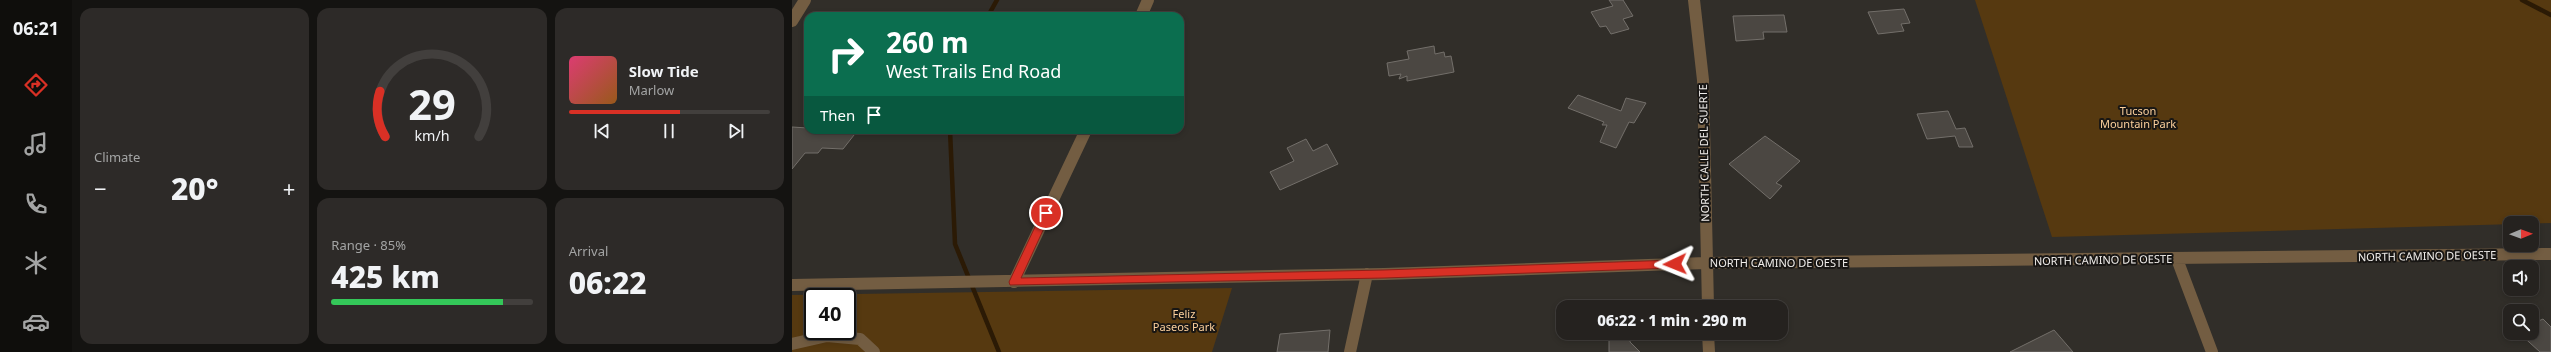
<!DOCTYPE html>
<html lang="en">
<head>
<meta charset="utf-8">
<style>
  :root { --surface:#25221f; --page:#2d2a28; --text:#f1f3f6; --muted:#a3a4a4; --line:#423f3d; --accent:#d93025 }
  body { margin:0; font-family:"Noto Sans",sans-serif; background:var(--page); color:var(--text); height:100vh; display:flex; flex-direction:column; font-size:15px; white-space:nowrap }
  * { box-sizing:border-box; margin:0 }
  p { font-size:13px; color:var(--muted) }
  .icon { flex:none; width:22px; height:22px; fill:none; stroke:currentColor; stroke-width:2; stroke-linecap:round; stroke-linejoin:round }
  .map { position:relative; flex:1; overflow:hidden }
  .sheet { display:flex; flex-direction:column; gap:8px; padding:8px; background:#141311; width:720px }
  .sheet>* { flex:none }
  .hud { position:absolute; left:12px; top:12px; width:380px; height:122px; border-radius:12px; box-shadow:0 2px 6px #0003,0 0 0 1px var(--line); background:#0b6e4f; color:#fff; overflow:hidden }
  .needle { width:26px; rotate:89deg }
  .fabs { position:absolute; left:1711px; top:216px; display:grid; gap:8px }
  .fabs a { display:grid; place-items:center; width:36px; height:36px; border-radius:8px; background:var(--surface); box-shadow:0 2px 6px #0003,0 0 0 1px var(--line); font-size:20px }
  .speed { position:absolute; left:12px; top:288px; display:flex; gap:8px; font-size:20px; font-weight:700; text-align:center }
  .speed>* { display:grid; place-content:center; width:52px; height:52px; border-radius:50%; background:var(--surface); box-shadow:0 2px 6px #0003,0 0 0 1px var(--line); line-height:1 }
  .speed .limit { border:2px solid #111; border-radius:6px; background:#fff; color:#111 }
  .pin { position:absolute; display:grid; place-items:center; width:34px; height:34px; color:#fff; margin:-17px; border:2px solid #fff; border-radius:50%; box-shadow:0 1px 4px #0007 }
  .me { position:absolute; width:44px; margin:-22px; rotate:268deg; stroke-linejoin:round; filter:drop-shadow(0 0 3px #0008) }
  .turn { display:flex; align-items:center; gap:14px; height:84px; padding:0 16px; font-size:18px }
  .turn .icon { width:52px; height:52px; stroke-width:2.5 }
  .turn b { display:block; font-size:28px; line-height:34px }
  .then { display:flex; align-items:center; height:38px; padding:0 16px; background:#0003; gap:8px; font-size:15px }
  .big { font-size:30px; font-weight:800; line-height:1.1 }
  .sheet .tile { flex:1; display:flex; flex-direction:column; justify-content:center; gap:6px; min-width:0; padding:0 14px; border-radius:12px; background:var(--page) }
  .sheet .dial { align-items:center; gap:0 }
  .dial svg { height:104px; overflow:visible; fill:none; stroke:var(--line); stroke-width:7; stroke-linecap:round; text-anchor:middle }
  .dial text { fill:var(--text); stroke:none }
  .song { display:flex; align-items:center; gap:12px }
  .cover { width:48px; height:48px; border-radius:6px; background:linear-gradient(135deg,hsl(340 70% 55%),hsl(30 70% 35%)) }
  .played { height:4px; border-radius:2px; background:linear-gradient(90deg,var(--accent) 55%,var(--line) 55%) }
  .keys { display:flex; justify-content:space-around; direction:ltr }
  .heat { display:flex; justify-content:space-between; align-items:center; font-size:22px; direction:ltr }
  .charge { height:6px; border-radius:3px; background:linear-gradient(90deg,#34c759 85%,var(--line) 0) }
  .sheet .tiles { flex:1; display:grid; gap:8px; grid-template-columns:repeat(3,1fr) }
  .tile:first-child { grid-row:span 2 }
  .trip { position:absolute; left:764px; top:300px; width:232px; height:40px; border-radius:12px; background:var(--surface); box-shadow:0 2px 6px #0003,0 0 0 1px var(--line); font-weight:800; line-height:40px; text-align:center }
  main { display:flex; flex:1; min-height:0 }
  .dock { display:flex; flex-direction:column; width:72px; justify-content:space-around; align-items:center; background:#0f0e0c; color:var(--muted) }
  .dock .icon { width:28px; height:28px }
  .dock .selected { color:var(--accent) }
  .dock b { font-size:18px; color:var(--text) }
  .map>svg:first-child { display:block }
</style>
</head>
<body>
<main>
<nav class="dock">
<b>06:21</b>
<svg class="icon selected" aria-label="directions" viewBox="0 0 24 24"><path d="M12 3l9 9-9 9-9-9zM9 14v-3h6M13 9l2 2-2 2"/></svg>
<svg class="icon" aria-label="music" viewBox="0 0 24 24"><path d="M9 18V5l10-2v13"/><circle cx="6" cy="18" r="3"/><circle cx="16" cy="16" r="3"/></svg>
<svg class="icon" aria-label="phone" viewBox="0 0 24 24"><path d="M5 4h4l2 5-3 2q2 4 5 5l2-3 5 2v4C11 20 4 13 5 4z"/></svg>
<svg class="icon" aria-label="climate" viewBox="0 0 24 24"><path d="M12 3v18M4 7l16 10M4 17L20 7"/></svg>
<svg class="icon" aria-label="car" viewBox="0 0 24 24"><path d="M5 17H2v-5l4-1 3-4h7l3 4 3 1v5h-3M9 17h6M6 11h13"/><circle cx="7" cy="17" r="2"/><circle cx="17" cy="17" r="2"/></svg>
</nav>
<section class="sheet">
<div class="tiles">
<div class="tile"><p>Climate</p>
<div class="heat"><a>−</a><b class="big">20°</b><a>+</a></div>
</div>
<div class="tile dial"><svg viewBox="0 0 100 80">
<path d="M14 69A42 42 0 1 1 86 69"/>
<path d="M14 69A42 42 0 0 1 10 34" stroke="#d93025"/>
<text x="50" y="56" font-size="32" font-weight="700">29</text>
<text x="50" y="72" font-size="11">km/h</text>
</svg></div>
<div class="tile">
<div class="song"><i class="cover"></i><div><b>Slow Tide</b><p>Marlow</p></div></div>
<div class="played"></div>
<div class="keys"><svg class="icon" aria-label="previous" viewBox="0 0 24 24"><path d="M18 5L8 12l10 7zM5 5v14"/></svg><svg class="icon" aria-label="pause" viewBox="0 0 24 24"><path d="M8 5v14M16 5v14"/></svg><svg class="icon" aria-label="next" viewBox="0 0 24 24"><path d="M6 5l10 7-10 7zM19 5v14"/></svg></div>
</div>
<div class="tile"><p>Range · 85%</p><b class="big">425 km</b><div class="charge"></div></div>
<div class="tile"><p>Arrival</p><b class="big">06:22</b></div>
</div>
</section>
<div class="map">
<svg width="1759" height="352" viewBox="0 0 1759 352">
  <rect width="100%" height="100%" fill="#312e29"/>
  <path fill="#563910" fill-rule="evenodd" d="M1183 0H1759V223L1260 237Z
    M440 288 420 352H0V295ZM21 297H55V331H21Z"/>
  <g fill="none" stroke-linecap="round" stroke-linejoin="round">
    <path stroke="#2b1a05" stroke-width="4.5" d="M1730 0 1759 15
      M196 16 205 0
      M158 130 163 244 207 352"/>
  </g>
  <path fill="#4b4742" stroke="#736f6a" d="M817 0H831L841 16 831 19 837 29 819 34 814 26 808 27 799 12 821 6Z
    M1112 9 1118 23 1109 24 1112 31 1086 34 1076 12Z
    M992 15 995 32H971L972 39 944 41 941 16Z
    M642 46 643 54 652 52 653 57 659 56 662 72 615 81V76L607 79 609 74 597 76 595 63 617 59 615 51Z
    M786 95 829 111 834 98 854 103 842 123 837 122 824 148 808 142 815 125H810L812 122 776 108Z
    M1156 111 1164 129 1173 128 1181 147H1167L1163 136 1135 139 1125 114Z
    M0 127 16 128V130H66L51 149 30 148 26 153H13L0 169Z
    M973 136 1008 161 984 183 990 186 978 199 937 164Z
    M514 139 521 151 535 144 546 164 488 190 478 172 502 161 495 148Z
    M1751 319 1759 327V352H1748L1727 333H1740V324Z
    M538 330 536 352H485L488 334Z
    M1262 330 1281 352H1218Z
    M817 333H838V342L848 352H817Z"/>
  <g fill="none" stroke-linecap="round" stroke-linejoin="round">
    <path stroke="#735d42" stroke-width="12" d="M902 0 911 80 916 307
      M349 16 356 0
      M0 21 13 0
      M1385 259 1420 352
      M222 282 294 130
      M0 285 592 274 914 263 1759 254
      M916 333 917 352
      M0 344 35 336 68 339 82 352
      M558 352 575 274"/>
  </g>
  <path fill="#d93025" stroke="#8d1f18" d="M254 209 259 213 229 278 592 270 883 260 888 264 883 268 592 278 218 285 217 282 251 210Z"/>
  <g text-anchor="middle" stroke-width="4" stroke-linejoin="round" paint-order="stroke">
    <g font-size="11" fill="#fcd09c" stroke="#181614">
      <text x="1346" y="115">Tucson<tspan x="1346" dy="13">Mountain Park</tspan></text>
      <text x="392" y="318">Feliz<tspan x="392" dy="13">Paseos Park</tspan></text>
    </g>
    <g font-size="11" fill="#f1eeeb" stroke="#181614">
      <text transform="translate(912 153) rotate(-91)" y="4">NORTH CALLE DEL SUERTE</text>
      <text transform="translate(1635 256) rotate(-1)" y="4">NORTH CAMINO DE OESTE</text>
      <text transform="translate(1311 260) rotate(-1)" y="4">NORTH CAMINO DE OESTE</text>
      <text x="987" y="267">NORTH CAMINO DE OESTE</text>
    </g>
  </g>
</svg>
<div class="fabs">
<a><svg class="needle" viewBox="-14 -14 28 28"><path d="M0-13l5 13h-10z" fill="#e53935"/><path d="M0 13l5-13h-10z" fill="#a3a4a4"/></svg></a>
<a><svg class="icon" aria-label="sound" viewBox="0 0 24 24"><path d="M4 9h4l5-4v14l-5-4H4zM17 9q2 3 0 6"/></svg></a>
<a><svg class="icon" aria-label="search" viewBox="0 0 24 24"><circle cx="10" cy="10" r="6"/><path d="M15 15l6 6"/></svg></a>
</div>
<div class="speed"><div class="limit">40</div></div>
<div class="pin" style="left:254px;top:213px;background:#d93025"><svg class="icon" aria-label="arrive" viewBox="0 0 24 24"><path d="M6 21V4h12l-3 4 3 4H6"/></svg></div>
<svg class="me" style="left:883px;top:264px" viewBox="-20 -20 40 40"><path d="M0-17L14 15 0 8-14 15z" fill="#d93025" stroke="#fff" stroke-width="4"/></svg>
<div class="trip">06:22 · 1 min · 290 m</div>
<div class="hud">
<div class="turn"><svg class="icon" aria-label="right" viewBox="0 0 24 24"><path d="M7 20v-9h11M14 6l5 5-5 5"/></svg><div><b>260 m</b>West Trails End Road</div></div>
<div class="then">Then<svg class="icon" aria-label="arrive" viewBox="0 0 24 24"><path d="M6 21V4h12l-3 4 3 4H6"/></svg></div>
</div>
</div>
</main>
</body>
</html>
